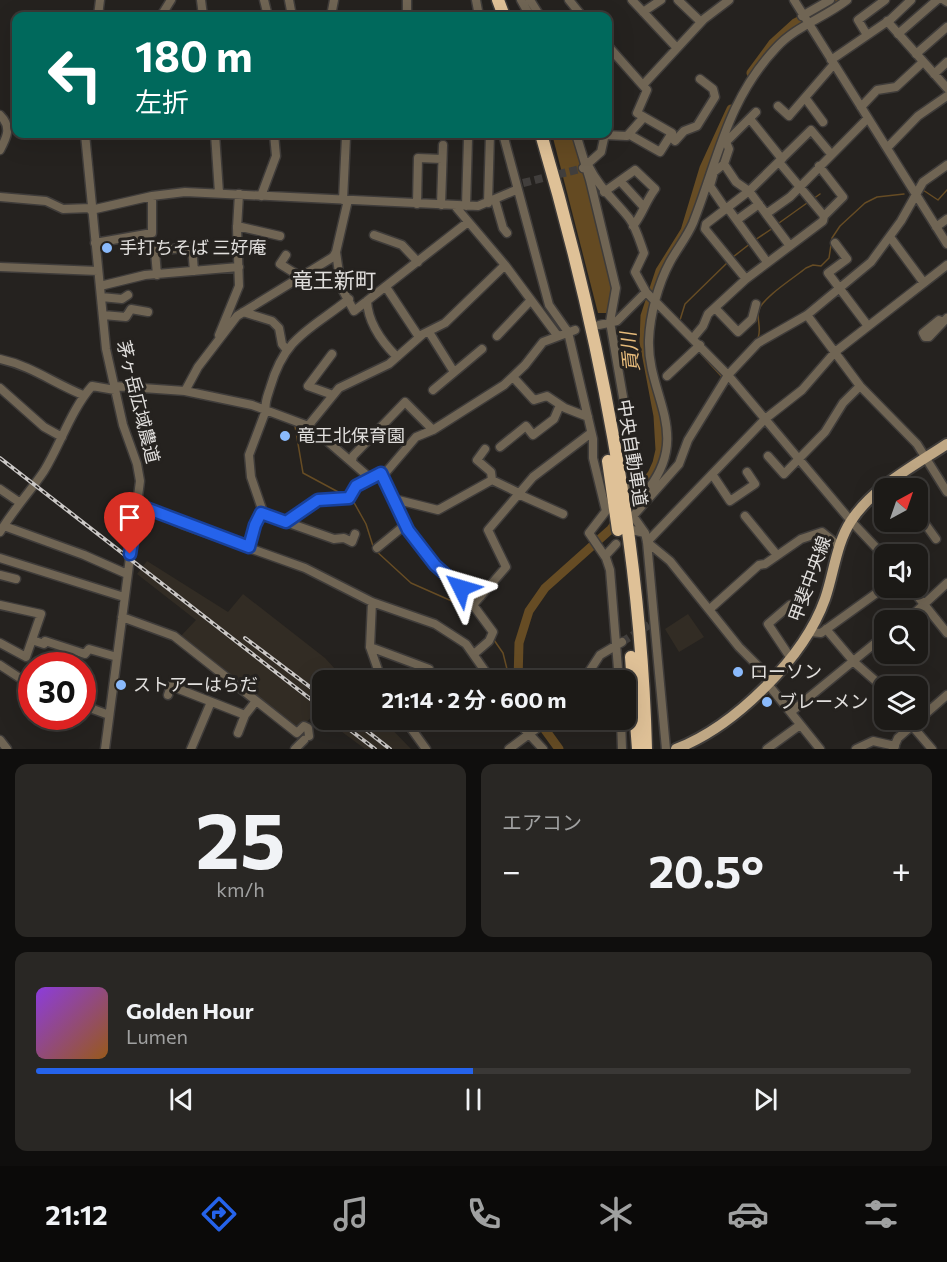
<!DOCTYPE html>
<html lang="ja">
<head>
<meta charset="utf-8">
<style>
  :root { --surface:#1c1a17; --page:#292724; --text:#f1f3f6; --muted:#a0a1a1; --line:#3a3836; --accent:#2563eb }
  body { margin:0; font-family:Commissioner,"Noto Sans JP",sans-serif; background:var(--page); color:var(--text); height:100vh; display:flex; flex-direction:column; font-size:22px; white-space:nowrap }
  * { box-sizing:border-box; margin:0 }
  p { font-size:20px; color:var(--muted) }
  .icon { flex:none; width:33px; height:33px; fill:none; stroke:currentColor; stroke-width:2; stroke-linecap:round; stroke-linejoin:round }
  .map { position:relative; height:749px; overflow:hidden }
  .details { display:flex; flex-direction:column; gap:15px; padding:15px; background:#0f0e0d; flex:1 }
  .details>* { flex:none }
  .top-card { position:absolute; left:12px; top:12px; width:600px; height:126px; border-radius:12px; box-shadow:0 6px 24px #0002,0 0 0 2px var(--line); background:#00695c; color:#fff; overflow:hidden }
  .needle { width:39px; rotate:40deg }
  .controls { position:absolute; left:874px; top:478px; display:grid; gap:12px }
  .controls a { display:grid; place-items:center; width:54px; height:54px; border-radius:12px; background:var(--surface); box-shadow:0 6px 24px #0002,0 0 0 2px var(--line); font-size:30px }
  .speed { position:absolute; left:18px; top:652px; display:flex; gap:12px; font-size:30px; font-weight:700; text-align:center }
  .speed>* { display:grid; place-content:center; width:78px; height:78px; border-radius:50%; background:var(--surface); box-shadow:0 6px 24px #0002,0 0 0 2px var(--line); line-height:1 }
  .speed .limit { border:9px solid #d22; background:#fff; color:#111 }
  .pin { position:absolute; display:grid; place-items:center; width:51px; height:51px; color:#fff; margin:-62px -26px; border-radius:50% 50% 50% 0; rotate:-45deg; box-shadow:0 0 6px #0007 }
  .pin .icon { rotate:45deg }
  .me { position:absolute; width:66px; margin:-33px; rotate:310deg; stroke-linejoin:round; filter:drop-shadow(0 0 4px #0008) }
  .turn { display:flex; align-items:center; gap:21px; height:126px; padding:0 24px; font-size:27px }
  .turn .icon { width:78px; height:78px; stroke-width:2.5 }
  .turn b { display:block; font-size:42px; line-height:51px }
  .big { font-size:45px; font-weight:700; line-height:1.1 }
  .details .widget { flex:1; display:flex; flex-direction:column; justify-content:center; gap:9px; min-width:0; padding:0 21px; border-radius:12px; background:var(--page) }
  .details .dial { align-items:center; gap:0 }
  .dial b { font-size:78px; line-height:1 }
  .song { display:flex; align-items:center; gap:18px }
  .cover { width:72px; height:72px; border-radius:9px; background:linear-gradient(135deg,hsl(270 70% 55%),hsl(30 70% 35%)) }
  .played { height:6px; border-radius:3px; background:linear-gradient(90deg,var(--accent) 50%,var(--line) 50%) }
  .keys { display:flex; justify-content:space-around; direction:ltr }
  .heat { display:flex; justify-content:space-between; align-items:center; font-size:33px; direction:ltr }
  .details .tiles { flex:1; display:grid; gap:15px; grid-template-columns:1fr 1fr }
  .widget:last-child { grid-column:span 2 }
  .trip { position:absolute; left:312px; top:670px; width:324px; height:60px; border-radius:12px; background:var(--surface); box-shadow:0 6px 24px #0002,0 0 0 2px var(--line); font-weight:700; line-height:60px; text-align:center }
  .menu { display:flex; height:96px; justify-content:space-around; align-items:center; background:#0b0a09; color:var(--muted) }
  .menu .icon { width:42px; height:42px }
  .menu .selected { color:var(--accent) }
  .menu b { font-size:27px; color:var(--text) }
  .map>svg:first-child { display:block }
</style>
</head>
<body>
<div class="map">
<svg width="947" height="749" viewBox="0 0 947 749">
  <rect width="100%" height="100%" fill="#25221f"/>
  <path fill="#322c24" d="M147 561 228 612 243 594 325 658 346 681H322V717L316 713 297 731 180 637 196 620 137 574Z
    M688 614 704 637 679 652 665 629Z
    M326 720H383L411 749H365Z"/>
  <path fill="#644a22" d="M552 134H573L580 152 614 292 607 313H598Z"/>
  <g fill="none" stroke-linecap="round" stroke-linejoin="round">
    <path stroke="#664c24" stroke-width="1.5" d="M923 190 938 200 947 190
      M813 199 820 194
      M779 223 807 203
      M755 240 773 228
      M733 257 751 243
      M680 320 685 304 728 262
      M679 330 693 346
      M758 338C762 328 756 319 759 310 762 298 795 277 806 268L813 265 821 266 829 258 832 238 840 226 865 203 877 197 904 194
      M699 352 723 378
      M295 426 303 473 342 494
      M352 499 366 524 373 546
      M375 550 411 583 472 610
      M494 640 503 653 510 681"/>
    <path stroke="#664c24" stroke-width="9" d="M751 73 773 43 795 23 840 0
      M518 681 519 643 529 611 545 588 611 529 652 474 657 463 660 450 658 416 644 342 645 316 660 271 685 231 704 168 731 109
      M538 720 559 749"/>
    <path stroke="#413e3c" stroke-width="8" stroke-dasharray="8 4" stroke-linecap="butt" d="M523 183 580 169
      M622 642 649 625"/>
    <g stroke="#3f3c3a" stroke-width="11">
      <path id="minor" d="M201 0 203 16
        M264 0 268 16
        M289 0 292 16
        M407 0V16
        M476 0 479 16
        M521 0 530 16
        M530 0 540 16
        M569 0 582 16
        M632 0 676 47
        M678 0 701 22
        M794 0 947 244
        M944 0 947 2
        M643 12 661 0
        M98 16 100 0
        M161 16 171 0
        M331 16 334 0
        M802 16 830 0
        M887 21 947 88
        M898 34 937 0
        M867 35 858 20 885 0
        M608 46 647 90 637 113 672 133 660 152 630 135
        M916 54 947 27
        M831 60 891 19 911 0
        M934 74 947 62
        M643 85 704 19 729 0
        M806 99 823 122
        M778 106 789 116 834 64
        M861 107 877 90 896 87 923 62
        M0 115C12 127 7 137 0 150
        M750 119 782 159
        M85 134 106 349 123 425 137 464 140 481 105 749
        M215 134 219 193
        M503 134 549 305 568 332 593 439V458L606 511 589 533 606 558 610 570 619 681
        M576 134 590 180 616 288 610 322 634 460 635 480 627 490
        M605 135 627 136 644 117
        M671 137 675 141 684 131 697 126 715 97 713 89 700 79
        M887 148 918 116 947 96
        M724 164 729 149 726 142 756 112
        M588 165C600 189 613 198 629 218 636 227 640 242 644 253L635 272 646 292 728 375 851 521 885 557
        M819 166 843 197 824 216
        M583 168 601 152 605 134
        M621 182 642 205
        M604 192 635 170 655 189C644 204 643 214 633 226
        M261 196 276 156 274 134
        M0 197 46 201 63 209 91 208
        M343 200 346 137 349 134
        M495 200 503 228 507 233
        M488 203 490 134
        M417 204 418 158 442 159
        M441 205 443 145
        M455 206 505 265 557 335
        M466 206 468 139
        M727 207 767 262
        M725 208 710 186 714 172 724 164 736 182 749 191 790 246
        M91 210 152 196 185 192 478 206 516 190
        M766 214 790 197 868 118
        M737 220 759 204
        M237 226 280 236
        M936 227 947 219
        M374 235 402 245 418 262
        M890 237 924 283
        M95 243 152 233V196
        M835 243 847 259 828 273 868 326
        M336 252 341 287 354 311 468 222
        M286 255 280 264 301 277
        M0 267 98 271
        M157 275 155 251 192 247 194 271
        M746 279 705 229 706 224 749 191 811 130 831 154
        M100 286 145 275 239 267
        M386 287 419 337
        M101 297 122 299 128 295
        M367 301C368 323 383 343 397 357
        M715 308 738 332 752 319 756 304
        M243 312 272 321 279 328 282 344 286 349
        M103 315 126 317 131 309 148 312
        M807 315 860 386 917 444 947 492
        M943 322 939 320 923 333 925 337H929L947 318
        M599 325 617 321 646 292
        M429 332 454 372
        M219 335 239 286 237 228 239 194
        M497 336 531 300
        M693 338 703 326 708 314 746 279 823 221 824 216 779 162
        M332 354 308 386 333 395
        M0 359C32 366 53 383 83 395
        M667 376 700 345
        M513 377 534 400 547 396 565 408 588 417
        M114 386 185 391 252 405 311 427 370 478
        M0 388 44 427 62 437
        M433 390 482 349
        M185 391 198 367 237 316 333 257 336 252 348 200
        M308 426 339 388 389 364 423 334 445 323 505 265
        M500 447 526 426 533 435 554 419 560 405
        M485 449 477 460 491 472 492 480
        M768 456 784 474 825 432 843 403 860 386
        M352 461 353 456 405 402 433 430
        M381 473C407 525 423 572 481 596
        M712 474 730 501 755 484 747 472
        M649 488C691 433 647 394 649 340 650 315 658 284 670 262 677 249 687 237 693 223 718 160 727 100 776 48 796 26 824 18 847 0
        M0 489 19 502
        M518 494 563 514
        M394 499 438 510 492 480 519 493
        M138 505 182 524 305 568 372 602 435 624 466 644 492 681
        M261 513 286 522 318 500 349 497 356 485 387 471 416 437 433 430 504 385 525 365 543 342 575 330
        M918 514 936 539
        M745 516 777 555
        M286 522 334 539 344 538 352 542 355 534
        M4 526 84 555 127 574
        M632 530 645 533 647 542 666 749
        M0 532C13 510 30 492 44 471 61 443 71 410 92 386L115 390
        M645 533 633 516 679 464 688 440 728 375 758 343 807 315 871 262 901 221 923 182 947 165
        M249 547 262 509 251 477 249 455 266 410C264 403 268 395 270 388 285 336 310 330 349 299
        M377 548 405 525
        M605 556 616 544
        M0 558 124 597
        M0 575 16 579
        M911 588 947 633
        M372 602 370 647 382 681
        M0 605 41 614 26 657 0 643
        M790 605 768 624 790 657
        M711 608 759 565 765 564 801 539 822 532 839 546
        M122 617 174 636 297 733 304 726 308 728 309 736
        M906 621 947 583
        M826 629 854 662 878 683
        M810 632 821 633 885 587
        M32 640 44 644 45 641 85 654 89 649 117 657
        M370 647 429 669
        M474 654 489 641 493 632 473 605 506 567 488 530 533 477 591 433
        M0 665 32 686
        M771 679 739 647 670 561 647 542 765 419 802 390 835 352 947 265
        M583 681 600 655 622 642
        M767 683 820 749
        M168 695 171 686 245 715 256 701
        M82 705 109 715
        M791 712 885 635
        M405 720 426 749
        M516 720 543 749
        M621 720 622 749
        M913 727 932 749
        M238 733 245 715
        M0 740 7 749
        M191 749 211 702
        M295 749 304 740
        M509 749 548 720
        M767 749 800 725
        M856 749 873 741 895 746
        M893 749 898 738 947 695"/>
    </g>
    <g stroke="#3f3c3a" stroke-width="14">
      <path id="major" d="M676 749C735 726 804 658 825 599 834 573 836 544 851 521 873 487 914 466 947 444"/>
    </g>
    <g stroke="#3f3c3a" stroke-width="15">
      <path id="highway" d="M498 0 504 16
        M541 134C599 330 641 544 646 749
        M608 461 618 530
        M631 657 638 749"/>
    </g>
    <use href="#minor" stroke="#706554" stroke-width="8"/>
    <use href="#major" stroke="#bfa784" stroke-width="10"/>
    <use href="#highway" stroke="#dfc197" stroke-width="12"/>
    <g stroke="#cbc8c6" stroke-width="4">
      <path id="rail" d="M0 458 322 708
        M245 638 322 696
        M337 720 375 749
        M353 720 390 749"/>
    </g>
    <use href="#rail" stroke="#25221f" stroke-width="1.5" stroke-dasharray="4.5" stroke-linecap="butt"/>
  </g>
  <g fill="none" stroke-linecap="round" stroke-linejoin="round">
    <g stroke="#184099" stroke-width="15">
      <path id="route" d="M130 554 138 505 249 547 255 525 261 513 286 522 318 500 349 498 356 486 381 473 408 530 435 565 461 588"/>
    </g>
    <use href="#route" stroke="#2563eb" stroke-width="10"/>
  </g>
  <g fill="#8abafc" stroke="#25221f" stroke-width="2">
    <circle cx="107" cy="248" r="6"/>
    <circle cx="285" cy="436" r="6"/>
    <circle cx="738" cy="672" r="6"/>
    <circle cx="121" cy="685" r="6"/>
    <circle cx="767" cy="702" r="6"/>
  </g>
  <g text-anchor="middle" stroke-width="6" stroke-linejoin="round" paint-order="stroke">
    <g font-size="18" fill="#e1dfdd" stroke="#25221f" text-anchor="start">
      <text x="119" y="254">手打ちそば 三好庵</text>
      <text x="297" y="442">竜王北保育園</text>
      <text x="750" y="678">ローソン</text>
      <text x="133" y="691">ストアーはらだ</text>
      <text x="779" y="708">ブレーメン</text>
    </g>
    <g font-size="18" fill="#e1dfdd" stroke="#25221f">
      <text transform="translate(138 402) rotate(76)" y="6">茅ヶ岳広域農道</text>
      <text transform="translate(632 453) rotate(81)" y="6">中央自動車道</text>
      <text transform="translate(810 579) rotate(-70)" y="6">甲斐中央線</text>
    </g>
    <g font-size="20" font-style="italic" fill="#e6bb7b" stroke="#25221f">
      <text transform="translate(630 352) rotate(-96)" y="7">貢川</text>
    </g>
    <g font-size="21" fill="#e1dfdd" stroke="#25221f">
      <text x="334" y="288">竜王新町</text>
    </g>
  </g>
</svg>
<div class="controls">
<a><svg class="needle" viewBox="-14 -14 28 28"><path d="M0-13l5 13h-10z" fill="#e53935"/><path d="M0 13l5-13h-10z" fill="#a0a1a1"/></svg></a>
<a><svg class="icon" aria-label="sound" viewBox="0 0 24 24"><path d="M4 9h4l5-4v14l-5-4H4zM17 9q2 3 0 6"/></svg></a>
<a><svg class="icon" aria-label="search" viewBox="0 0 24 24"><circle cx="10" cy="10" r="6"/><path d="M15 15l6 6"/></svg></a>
<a><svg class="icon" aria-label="layers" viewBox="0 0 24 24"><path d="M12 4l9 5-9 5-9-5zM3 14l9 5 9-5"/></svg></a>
</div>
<div class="speed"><div class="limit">30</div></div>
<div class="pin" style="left:130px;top:554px;background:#d93025"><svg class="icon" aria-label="arrive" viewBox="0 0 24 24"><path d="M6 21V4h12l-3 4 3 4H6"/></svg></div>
<svg class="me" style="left:461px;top:588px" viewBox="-20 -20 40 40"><path d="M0-17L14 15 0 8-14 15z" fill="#2563eb" stroke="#fff" stroke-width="4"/></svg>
<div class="trip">21:14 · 2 分 · 600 m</div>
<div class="top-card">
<div class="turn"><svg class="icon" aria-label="left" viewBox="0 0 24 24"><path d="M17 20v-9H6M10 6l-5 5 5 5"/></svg><div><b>180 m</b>左折</div></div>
</div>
</div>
<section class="details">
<div class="tiles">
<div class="widget dial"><b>25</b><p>km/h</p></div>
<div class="widget"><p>エアコン</p>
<div class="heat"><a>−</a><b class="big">20.5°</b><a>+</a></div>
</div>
<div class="widget">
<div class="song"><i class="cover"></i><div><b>Golden Hour</b><p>Lumen</p></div></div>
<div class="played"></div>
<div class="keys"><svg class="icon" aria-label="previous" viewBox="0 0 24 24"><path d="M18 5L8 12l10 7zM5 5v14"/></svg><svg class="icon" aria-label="pause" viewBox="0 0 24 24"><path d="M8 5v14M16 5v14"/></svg><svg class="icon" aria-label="next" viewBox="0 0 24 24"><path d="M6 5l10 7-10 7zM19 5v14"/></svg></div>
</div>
</div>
</section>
<nav class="menu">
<b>21:12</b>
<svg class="icon selected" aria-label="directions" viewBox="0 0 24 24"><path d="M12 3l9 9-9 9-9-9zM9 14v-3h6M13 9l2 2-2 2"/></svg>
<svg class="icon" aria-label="music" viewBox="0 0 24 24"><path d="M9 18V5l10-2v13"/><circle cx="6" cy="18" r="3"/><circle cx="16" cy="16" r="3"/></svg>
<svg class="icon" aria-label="phone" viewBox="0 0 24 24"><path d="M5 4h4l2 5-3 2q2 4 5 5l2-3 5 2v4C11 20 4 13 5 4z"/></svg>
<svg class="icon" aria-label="climate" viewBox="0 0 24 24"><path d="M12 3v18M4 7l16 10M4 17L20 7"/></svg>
<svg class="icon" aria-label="car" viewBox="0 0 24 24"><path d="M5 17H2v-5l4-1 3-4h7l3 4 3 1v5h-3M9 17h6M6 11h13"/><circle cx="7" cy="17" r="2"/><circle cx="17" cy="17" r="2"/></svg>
<svg class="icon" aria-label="filters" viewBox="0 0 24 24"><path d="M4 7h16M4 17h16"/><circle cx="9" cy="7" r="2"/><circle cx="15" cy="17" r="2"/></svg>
</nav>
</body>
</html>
